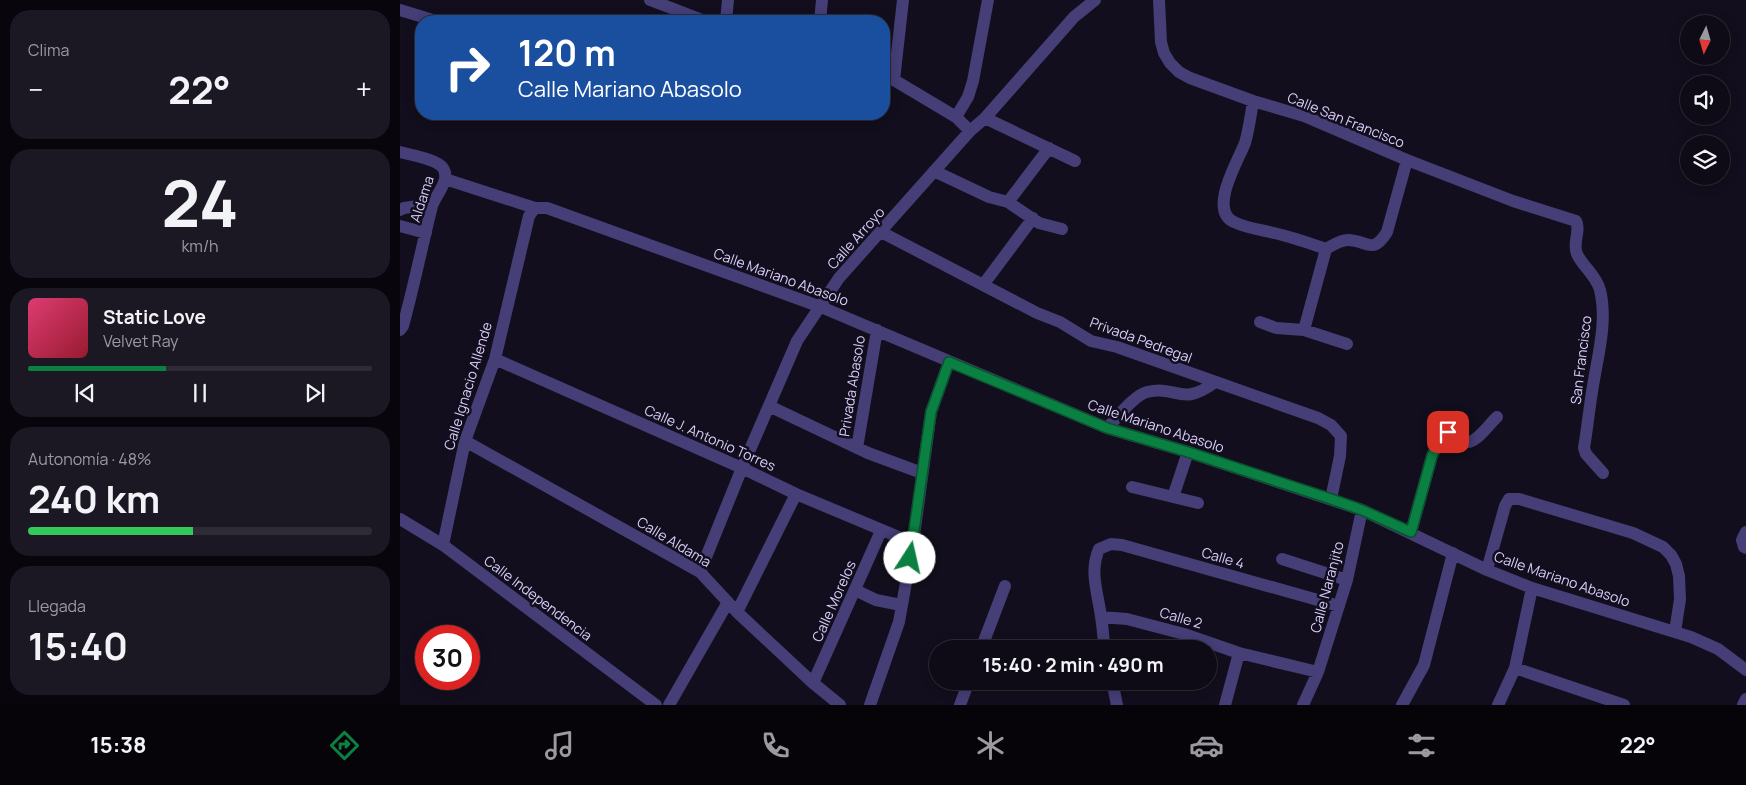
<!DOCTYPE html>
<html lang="es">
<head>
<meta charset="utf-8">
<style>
  :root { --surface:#0e0a16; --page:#1c1823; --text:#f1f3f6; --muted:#9b9aa1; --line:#2e2b35; --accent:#0b8043 }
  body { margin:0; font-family:Manrope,sans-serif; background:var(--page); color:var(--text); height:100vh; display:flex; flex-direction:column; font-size:19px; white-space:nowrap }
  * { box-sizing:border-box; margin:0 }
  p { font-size:16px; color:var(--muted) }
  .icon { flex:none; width:28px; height:28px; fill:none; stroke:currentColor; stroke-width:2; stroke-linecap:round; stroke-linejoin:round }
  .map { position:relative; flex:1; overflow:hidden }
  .drawer { display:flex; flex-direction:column; gap:10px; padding:10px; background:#08060c; width:400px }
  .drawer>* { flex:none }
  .top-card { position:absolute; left:15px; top:15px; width:475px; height:105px; border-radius:20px; box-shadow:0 2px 12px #0003,0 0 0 1px var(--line); background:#1a4fa0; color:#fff; overflow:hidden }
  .needle { width:32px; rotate:185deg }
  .buttons { position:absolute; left:1280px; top:15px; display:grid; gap:10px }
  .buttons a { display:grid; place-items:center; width:50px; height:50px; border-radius:50%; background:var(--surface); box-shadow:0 2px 12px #0003,0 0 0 1px var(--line); font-size:25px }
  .speed { position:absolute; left:15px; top:625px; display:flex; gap:10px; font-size:25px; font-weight:700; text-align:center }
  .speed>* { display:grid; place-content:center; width:65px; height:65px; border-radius:50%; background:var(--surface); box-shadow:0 2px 12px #0003,0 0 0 1px var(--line); line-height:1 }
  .speed .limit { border:8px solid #d22; background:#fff; color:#111 }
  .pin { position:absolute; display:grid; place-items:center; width:42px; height:42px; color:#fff; margin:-21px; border-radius:10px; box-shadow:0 2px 8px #0006 }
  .me { position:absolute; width:55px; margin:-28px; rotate:10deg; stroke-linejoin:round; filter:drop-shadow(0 0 4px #0008) }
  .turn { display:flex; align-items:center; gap:18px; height:105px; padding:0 20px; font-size:22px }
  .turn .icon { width:65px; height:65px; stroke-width:2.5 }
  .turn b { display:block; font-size:35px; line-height:42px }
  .big { font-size:38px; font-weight:700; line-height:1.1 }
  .drawer .card { flex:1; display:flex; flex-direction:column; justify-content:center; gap:8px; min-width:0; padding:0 18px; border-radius:20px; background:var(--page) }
  .drawer .dial { align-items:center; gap:0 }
  .dial b { font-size:65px; line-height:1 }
  .song { display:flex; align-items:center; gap:15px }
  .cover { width:60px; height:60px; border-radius:8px; background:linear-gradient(135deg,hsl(340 70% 55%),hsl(350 70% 35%)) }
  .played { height:5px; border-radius:2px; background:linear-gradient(90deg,var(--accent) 40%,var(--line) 40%) }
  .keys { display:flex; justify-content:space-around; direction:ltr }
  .heat { display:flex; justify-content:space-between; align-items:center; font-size:28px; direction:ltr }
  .charge { height:8px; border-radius:4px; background:linear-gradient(90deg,#34c759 48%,var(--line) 0) }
  .trip { position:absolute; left:529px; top:640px; width:288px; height:50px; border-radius:25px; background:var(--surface); box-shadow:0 2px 12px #0003,0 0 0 1px var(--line); font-weight:700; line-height:50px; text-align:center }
  .dock { display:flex; height:80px; justify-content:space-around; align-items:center; background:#060409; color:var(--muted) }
  .dock .icon { width:35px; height:35px }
  .dock .current { color:var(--accent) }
  .dock b { font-size:22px; color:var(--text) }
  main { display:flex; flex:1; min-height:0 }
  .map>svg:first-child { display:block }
</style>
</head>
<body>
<main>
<section class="drawer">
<div class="card"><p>Clima</p>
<div class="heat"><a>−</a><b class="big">22°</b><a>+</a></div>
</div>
<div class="card dial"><b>24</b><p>km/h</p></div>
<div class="card">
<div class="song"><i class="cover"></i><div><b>Static Love</b><p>Velvet Ray</p></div></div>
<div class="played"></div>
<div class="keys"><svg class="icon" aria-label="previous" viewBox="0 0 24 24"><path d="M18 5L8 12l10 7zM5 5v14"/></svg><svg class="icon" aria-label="pause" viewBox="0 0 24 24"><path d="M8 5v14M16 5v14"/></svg><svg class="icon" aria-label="next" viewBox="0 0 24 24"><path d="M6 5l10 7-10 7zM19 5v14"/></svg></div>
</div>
<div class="card"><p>Autonomía · 48%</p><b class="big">240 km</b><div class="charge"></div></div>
<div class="card"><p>Llegada</p><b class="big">15:40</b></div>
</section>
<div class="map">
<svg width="1346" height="705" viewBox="0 0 1346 705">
  <rect width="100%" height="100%" fill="#120e1d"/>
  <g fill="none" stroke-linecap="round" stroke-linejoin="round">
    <path stroke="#453e77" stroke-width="12" d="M250 0 305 21
      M759 0 761 42 764 53 770 63 779 72 790 78 853 101 904 116 1007 160 1113 201 1176 221C1181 231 1172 243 1177 254 1183 267 1196 275 1200 290 1208 323 1197 358 1192 392 1189 411 1187 430 1184 448L1186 454 1203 473
      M0 10 36 21
      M326 21 328 0
      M420 21 422 0
      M484 76 494 80 556 117 570 131
      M494 80 503 0
      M853 101C851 115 849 129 845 143 838 161 808 210 834 222 846 228 861 230 874 233 892 237 909 243 926 249 933 245 940 240 948 240 967 240 972 256 987 232L1007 160
      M556 117 568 97 573 81 588 0
      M585 118 675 161
      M0 152C10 155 37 159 43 168 51 180 36 194 32 206 22 246 14 286 3 326L0 330
      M534 171 589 197 608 202 639 223 662 229
      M45 179 135 208H147L421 307 707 428 788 452 962 510 1087 570 1132 588 1291 637 1318 649 1346 670
      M608 202 649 148
      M0 210 4 208 33 204
      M0 226 26 233
      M481 232 637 313 660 322 691 341 717 347 918 418 931 425 941 436 940 456 931 499
      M583 285 633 218
      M860 322 876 328 904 330 947 344
      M904 330 926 249
      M95 359 342 468 396 494 513 543
      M369 406 468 453 522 473
      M707 428C717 418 734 395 747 392 777 385 781 407 814 383
      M65 441 300 572 337 612 413 683 440 705
      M457 448 477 330
      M732 487 798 503
      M773 497 788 452
      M1011 532 1032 456 1043 433 1049 432C1054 434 1060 441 1066 442 1076 444 1090 423 1097 417
      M1346 532 1342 540 1344 547 1346 548
      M43 545 65 441 95 359 129 216 135 208
      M882 559 947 580
      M1087 570 1105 506 1109 499H1119L1233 533 1263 547 1271 555 1276 564 1279 576 1280 599 1275 632
      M300 572 342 468 397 341 439 278 570 131 585 118 674 17 695 0
      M455 590 476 600 501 605
      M337 612 396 494
      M701 617 727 619 784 634 839 653 918 672
      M581 649 605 586
      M705 649C703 638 703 627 701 617 698 593 689 572 699 549L711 544 722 545 939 606
      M1115 668 1224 705
      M712 681 717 705
      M413 683 481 531
      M269 705 328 602
      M470 705 499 622 513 543 531 412 549 362
      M560 705 569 681
      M825 705 839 653
      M903 705 918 672 947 580 962 510
      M1002 705 1024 665 1053 553
      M1098 705 1115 668 1132 588
      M1343 705 1346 699"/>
    <path stroke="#453e77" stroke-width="12" d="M0 519 43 545 256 705"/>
  </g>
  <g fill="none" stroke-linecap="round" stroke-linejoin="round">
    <g stroke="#07532c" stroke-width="12">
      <path id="route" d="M510 558 531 412 549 362 707 428 788 452 931 499 962 510 1011 532 1032 456 1043 433 1048 432"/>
    </g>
    <use href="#route" stroke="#0b8043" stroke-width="9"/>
  </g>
  <g text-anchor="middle" stroke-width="5" stroke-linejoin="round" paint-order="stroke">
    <g font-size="14" fill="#d8cffa" stroke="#120e1d">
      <text transform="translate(946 120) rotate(22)" y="5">Calle San Francisco</text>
      <text transform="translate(22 199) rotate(-72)" y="5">Aldama</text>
      <text transform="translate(456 238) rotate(-48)" y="5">Calle Arroyo</text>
      <text transform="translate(381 277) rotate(20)" y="5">Calle Mariano Abasolo</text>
      <text transform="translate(741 340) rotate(20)" y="5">Privada Pedregal</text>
      <text transform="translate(1181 360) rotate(-83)" y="5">San Francisco</text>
      <text transform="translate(68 386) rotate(-73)" y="5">Calle Ignacio Allende</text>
      <text transform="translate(452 386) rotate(-81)" y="5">Privada Abasolo</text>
      <text transform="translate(756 426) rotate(18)" y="5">Calle Mariano Abasolo</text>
      <text transform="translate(310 438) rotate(24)" y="5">Calle J. Antonio Torres</text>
      <text transform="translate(274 542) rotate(31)" y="5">Calle Aldama</text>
      <text transform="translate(823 558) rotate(16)" y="5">Calle 4</text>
      <text transform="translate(1162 579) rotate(19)" y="5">Calle Mariano Abasolo</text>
      <text transform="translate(927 587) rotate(-75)" y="5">Calle Naranjito</text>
      <text transform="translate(138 598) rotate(37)" y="5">Calle Independencia</text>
      <text transform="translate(434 601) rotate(-66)" y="5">Calle Morelos</text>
      <text transform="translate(781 618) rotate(16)" y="5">Calle 2</text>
    </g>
  </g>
</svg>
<div class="buttons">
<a><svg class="needle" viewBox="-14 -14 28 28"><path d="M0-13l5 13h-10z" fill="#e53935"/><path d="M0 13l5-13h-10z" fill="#9b9aa1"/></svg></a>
<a><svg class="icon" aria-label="sound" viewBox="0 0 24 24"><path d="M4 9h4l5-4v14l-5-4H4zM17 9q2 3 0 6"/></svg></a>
<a><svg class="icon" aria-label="layers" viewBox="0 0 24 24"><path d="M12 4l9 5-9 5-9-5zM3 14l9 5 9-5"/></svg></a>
</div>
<div class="speed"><div class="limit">30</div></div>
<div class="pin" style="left:1048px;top:432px;background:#d93025"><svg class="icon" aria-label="arrive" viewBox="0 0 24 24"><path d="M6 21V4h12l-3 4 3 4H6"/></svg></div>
<svg class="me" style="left:510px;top:558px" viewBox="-20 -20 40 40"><circle r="19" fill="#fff"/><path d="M0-13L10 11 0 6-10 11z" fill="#0b8043"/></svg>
<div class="trip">15:40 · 2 min · 490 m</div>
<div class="top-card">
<div class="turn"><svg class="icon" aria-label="right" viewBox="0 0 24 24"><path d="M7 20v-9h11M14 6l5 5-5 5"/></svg><div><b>120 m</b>Calle Mariano Abasolo</div></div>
</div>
</div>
</main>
<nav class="dock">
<b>15:38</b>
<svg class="icon current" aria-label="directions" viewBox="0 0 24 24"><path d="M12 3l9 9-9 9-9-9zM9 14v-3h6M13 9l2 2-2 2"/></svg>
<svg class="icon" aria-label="music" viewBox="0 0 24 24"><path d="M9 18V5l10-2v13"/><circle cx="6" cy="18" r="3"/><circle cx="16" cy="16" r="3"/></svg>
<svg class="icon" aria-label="phone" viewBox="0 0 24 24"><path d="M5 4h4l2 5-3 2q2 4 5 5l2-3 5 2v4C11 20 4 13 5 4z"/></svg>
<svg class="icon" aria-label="climate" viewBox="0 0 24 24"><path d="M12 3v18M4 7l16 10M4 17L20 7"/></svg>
<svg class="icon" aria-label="car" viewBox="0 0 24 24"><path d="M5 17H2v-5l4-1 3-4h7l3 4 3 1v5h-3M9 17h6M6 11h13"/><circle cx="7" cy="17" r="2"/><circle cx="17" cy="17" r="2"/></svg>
<svg class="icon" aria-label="filters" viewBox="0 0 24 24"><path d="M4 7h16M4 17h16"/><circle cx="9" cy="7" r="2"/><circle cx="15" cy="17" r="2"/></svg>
<b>22°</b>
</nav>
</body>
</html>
